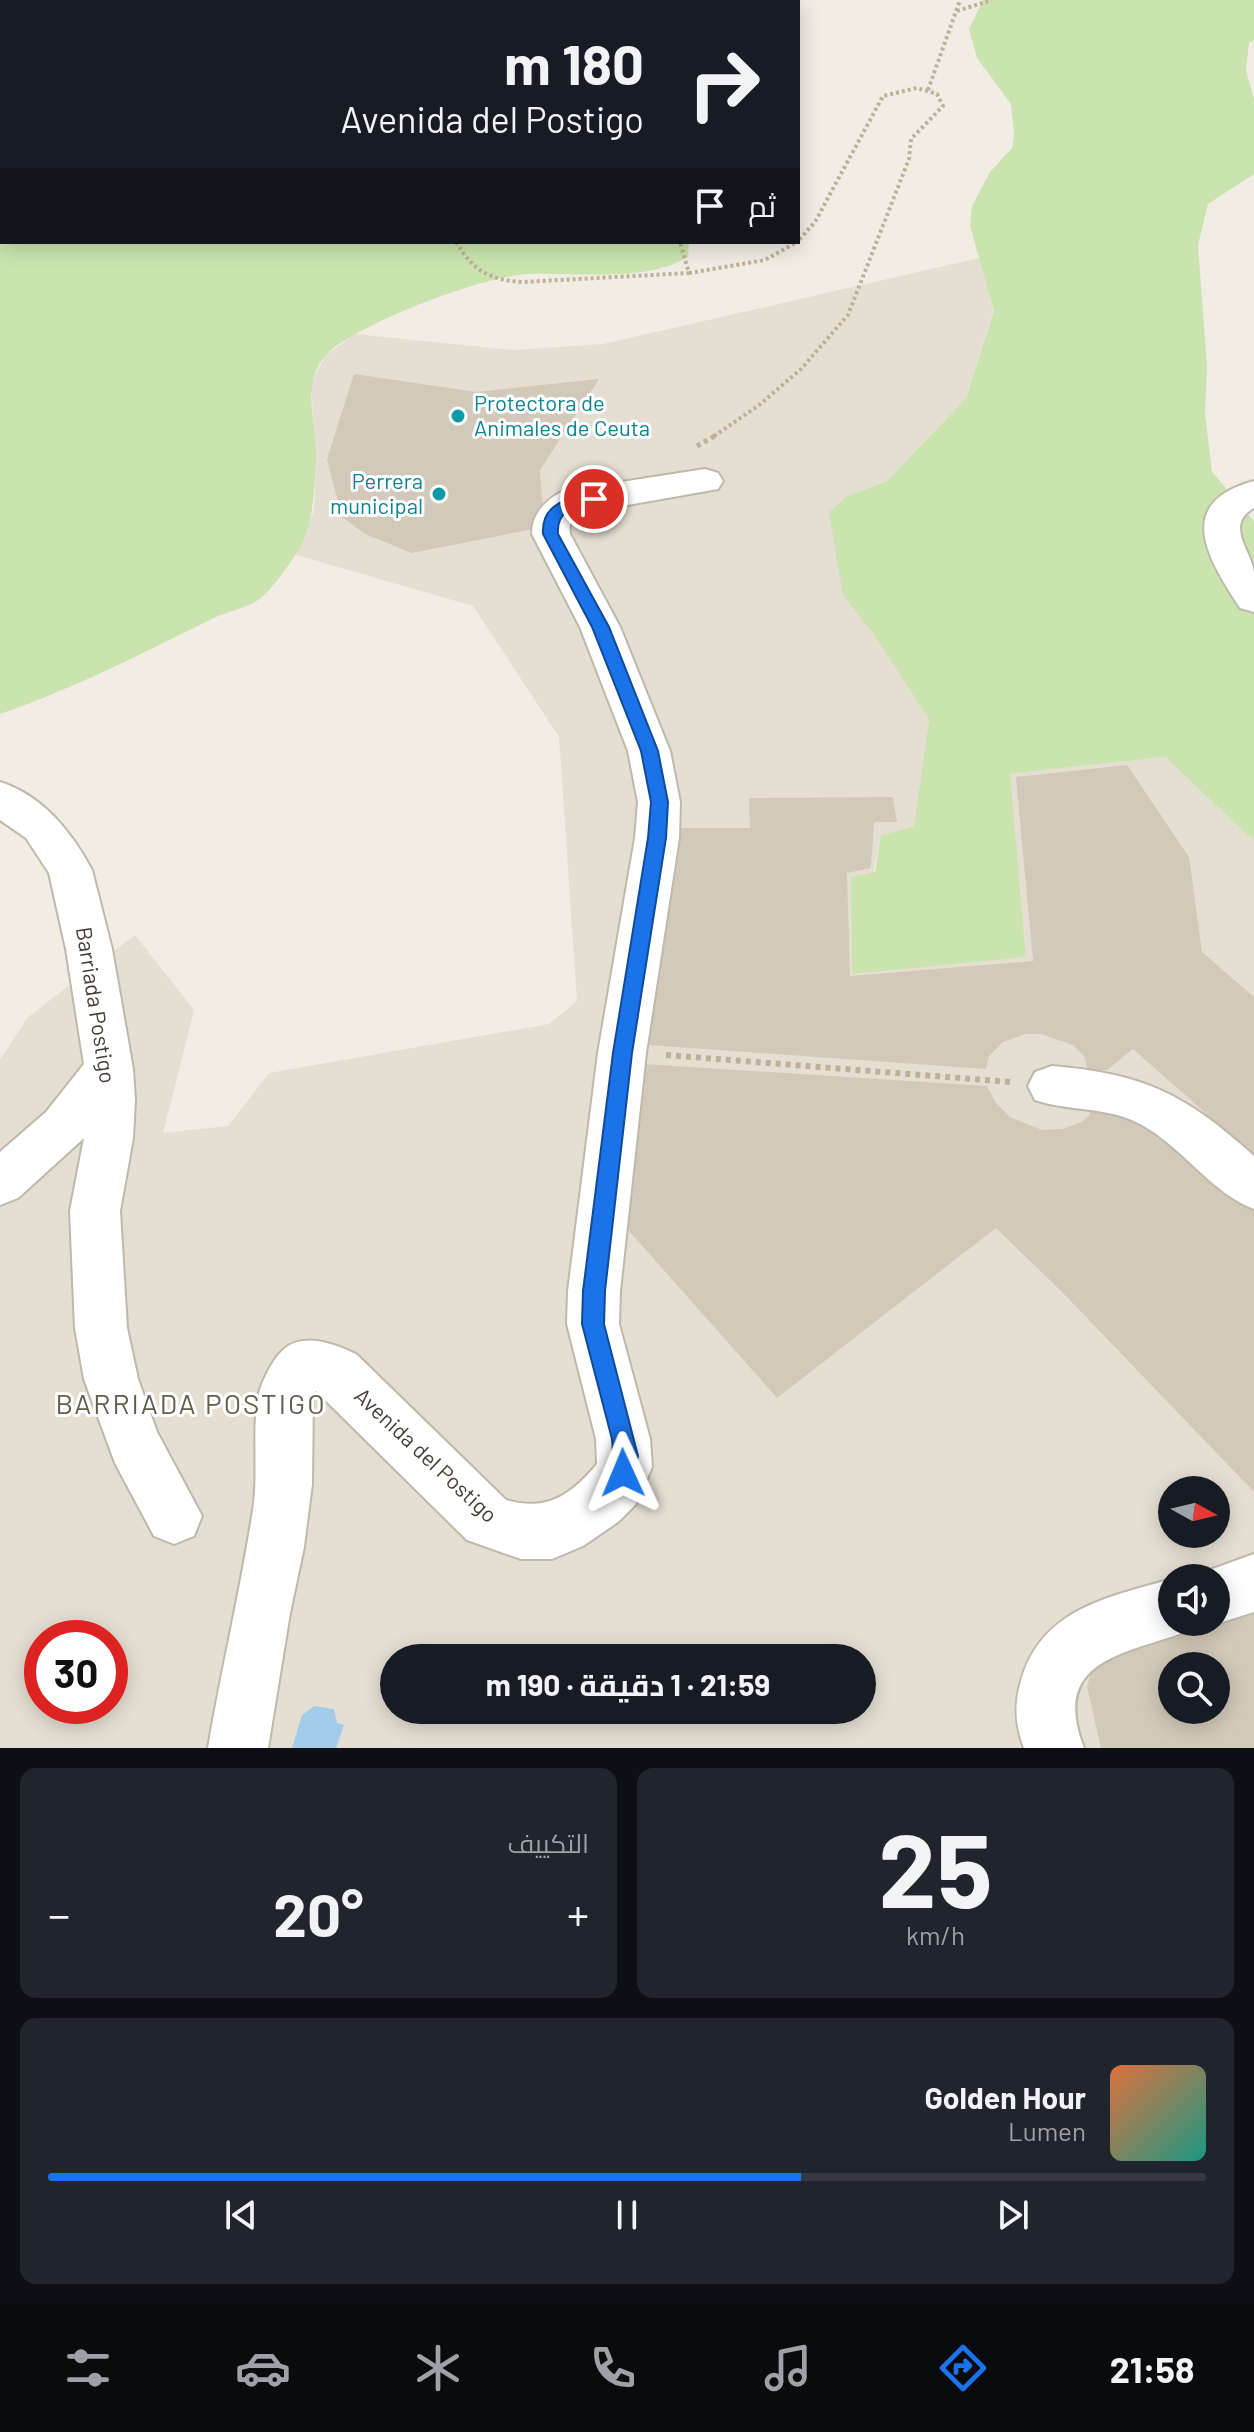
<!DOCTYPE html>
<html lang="ar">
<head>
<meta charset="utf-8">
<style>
  :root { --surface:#171b24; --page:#20242c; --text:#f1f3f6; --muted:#9ea1a6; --line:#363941; --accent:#1a73e8 }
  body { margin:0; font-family:Barlow,Cairo,sans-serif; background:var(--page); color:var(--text); direction:rtl; height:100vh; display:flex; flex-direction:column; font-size:30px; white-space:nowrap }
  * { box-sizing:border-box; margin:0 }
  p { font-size:26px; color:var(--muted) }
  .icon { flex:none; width:44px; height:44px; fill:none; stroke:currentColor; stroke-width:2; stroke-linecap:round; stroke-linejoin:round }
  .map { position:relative; height:1748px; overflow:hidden; direction:ltr }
  .details { display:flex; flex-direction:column; gap:20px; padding:20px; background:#0d0f14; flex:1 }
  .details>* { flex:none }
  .banner { position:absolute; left:0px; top:0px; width:800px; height:244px; box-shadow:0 4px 20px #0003; direction:rtl; background:#171b24; color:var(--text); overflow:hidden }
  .needle { width:52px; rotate:98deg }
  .tools { position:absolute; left:1158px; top:1476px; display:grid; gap:16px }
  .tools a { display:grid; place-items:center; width:72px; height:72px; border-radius:50%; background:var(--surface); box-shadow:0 4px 20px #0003; font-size:40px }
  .speed { position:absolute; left:24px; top:1620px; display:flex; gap:16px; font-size:40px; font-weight:700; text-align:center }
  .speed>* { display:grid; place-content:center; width:104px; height:104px; border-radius:50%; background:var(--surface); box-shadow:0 4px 20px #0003; line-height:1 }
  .speed .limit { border:12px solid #d22; background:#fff; color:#111 }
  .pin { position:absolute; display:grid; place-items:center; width:68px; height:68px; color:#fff; margin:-34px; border:4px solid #fff; border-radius:50%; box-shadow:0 2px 8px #0007 }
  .me { position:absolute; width:88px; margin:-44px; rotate:359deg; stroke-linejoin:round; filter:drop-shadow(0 0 6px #0008) }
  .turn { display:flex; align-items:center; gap:28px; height:168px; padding:0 24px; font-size:36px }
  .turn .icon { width:104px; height:104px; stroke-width:2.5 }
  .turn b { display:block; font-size:56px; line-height:68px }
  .then { display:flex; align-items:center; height:76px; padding:0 24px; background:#0003; gap:16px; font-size:30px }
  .big { font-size:60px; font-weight:700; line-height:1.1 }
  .details .card { flex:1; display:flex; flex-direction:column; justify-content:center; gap:12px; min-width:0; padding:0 28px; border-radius:16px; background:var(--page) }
  .details .dial { align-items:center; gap:0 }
  .dial b { font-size:104px; line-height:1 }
  .song { display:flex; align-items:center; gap:24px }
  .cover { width:96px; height:96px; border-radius:12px; background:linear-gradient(135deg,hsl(20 70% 55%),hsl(170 70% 35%)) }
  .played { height:8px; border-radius:4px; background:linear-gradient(90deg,var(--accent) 65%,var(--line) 65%) }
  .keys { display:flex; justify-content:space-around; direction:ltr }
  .heat { display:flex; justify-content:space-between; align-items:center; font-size:44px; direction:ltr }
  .details .tiles { flex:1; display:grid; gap:20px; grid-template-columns:1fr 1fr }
  .card:last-child { grid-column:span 2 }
  .trip { position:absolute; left:380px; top:1644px; width:496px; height:80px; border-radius:40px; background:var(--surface); box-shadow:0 4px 20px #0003; font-weight:700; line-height:80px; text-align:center; direction:rtl }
  .tabs { display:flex; height:128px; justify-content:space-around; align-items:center; background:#090b0e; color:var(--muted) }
  .tabs .icon { width:56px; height:56px }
  .tabs .active { color:var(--accent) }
  .tabs b { font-size:36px; color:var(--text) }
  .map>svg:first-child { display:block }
</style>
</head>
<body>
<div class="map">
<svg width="1254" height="1748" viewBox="0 0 1254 1748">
  <rect width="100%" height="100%" fill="#f1ede4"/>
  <path fill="#e5dfd3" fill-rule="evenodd" d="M979 258 994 310 966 398 887 481 847 496 843 596 872 632 929 718 914 828 881 835 852 973 1026 956 1009 774 1165 757 1254 841V1748H0V1060L28 1017 135 935 194 1010 163 1133 228 1126 269 1073 549 1024 577 1001 559 737 473 606 296 555 314 511 316 463 311 383 326 355 355 334 513 350 603 344ZM1172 1490H1216V1534H1172ZM1172 1578H1216V1622H1172ZM42 1638H110V1706H42ZM394 1658H862V1710H394ZM1172 1666H1216V1710H1172Z"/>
  <path fill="#cbe4af" d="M0 0 576 2H2V242H689L688 257C644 283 578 272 528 274 484 276 359 323 327 354 298 384 319 428 316 465 313 497 314 529 294 557 285 570 269 594 255 602 241 610 224 612 210 620 141 654 73 689 0 714Z
    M983 0H1254V40L1249 43 1246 70 1254 100V174L1208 204 1198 245 1207 367 1205 414 1212 472 1254 521V841L1165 757 1010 774 1026 957 852 974 851 877 875 872 881 835 914 827 929 719 872 632 843 596 829 512 847 496 887 481 966 398 994 311 970 226 972 206 990 172 1012 148 1014 134 1011 104 977 58 969 29Z"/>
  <path fill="#a3cceb" d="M0 0H243L2 2 0 52Z
    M314 1706 334 1709 337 1723 344 1725 336 1748H292L302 1715Z"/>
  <path fill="#d2c9ba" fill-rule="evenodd" d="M354 374 476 392 599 379 540 470 544 527 412 553 365 534 342 517 327 459Z
    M1127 765 1189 857 1202 952 1254 997V1156L1133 1049 1107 1070H1088L1084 1056 1073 1045 1041 1034H1025L1003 1042 989 1056 986 1069 649 1045 667 828H750L749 798 893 797 897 822H874L871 868 847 873 850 976 1033 961 1016 777Z
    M643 1064 987 1086 996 1103 1010 1117 1042 1130 1063 1129 1082 1122 1089 1116 1092 1104 1128 1109 1209 1169 1254 1209V1492L1063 1293 996 1228 777 1398 615 1215Z
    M1254 1614V1748H1101L1087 1686 1092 1670 1114 1655ZM1172 1666H1216V1710H1172Z"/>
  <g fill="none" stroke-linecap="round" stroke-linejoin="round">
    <g stroke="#bfb8ab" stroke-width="4">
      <path id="minor" d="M2 101V119L0 120V102Z
        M705 469 718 473 723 481 718 489 577 514C570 520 569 525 570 534L620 627 670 751 680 802 679 838 646 1053 620 1291 619 1324 650 1439 652 1467 636 1504 618 1522 583 1546 552 1559H521L467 1540 316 1391 313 1394 312 1484 304 1547 290 1613 268 1748H208C222 1666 242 1584 254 1503 258 1469 252 1423 259 1393 263 1379 272 1361 282 1351 302 1331 335 1344 356 1354L506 1500C547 1512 571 1495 597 1464L596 1439 567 1324 568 1291 598 1053 635 838 638 802 628 751 580 627 532 534C532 513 546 500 563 491Z
        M1254 481V508C1224 525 1251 550 1254 572 1254 585 1254 599 1254 612L1240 608C1209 560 1172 503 1254 481Z
        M0 782C43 796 71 831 92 870L112 949 133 1069 135 1100 133 1138 120 1211 127 1328 138 1379 157 1432 202 1516 194 1536 174 1544 154 1536 115 1463 84 1379 75 1328 70 1211 84 1138 18 1198 0 1205V1152L46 1112 84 1064 66 949 49 873 26 838 0 820Z
        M1052 1066C1145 1074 1185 1094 1254 1156V1209C1213 1194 1182 1147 1142 1125 1109 1106 1070 1112 1035 1100L1028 1086 1035 1072Z
        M1254 1554V1612L1216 1624 1211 1622H1216V1578H1194L1196 1575Z
        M1172 1579V1622H1195L1193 1629C1131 1654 1048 1656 1084 1748H1024C1015 1725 1014 1704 1021 1681 1041 1609 1108 1597 1172 1579Z"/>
    </g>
    <path stroke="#bdb19a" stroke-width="4" stroke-dasharray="3 3" stroke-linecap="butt" d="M957 11 992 0
      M928 90 960 0
      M456 242C473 271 490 280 523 282L689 273 680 242
      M689 273 765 260 797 242
      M714 436 758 406 801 369 848 315 909 159 911 139 943 106 937 94 917 88 883 96 815 222 798 241"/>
    <path stroke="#bdb19a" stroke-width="5" stroke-dasharray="4 4" stroke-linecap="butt" d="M697 446 718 434"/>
    <path stroke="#bdb19a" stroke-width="6" stroke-dasharray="5 5" stroke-linecap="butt" d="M666 1055 1011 1082"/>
    <use href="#minor" fill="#fff" fill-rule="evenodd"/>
  </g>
  <path fill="#1a73e8" stroke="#114b97" stroke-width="2" d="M594 494 601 499 599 503C579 507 556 507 558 534L609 627 658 751 668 802 666 838 632 1053 605 1291 604 1324 638 1456 631 1481 623 1484 615 1481C610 1468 614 1453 612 1439L582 1324 583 1291 613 1053 648 838 651 802 641 751 592 627 543 534C541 502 570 498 594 494Z"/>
  <g fill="#0f9aa8" stroke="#fff" stroke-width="3">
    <circle cx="458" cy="416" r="8"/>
    <circle cx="439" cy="494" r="8"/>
  </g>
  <g text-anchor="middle" stroke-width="6" stroke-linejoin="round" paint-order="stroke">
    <g font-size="22" fill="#0d838f" stroke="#fff" text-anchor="start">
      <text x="474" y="411">Protectora de<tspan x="474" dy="25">Animales de Ceuta</tspan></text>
      <text x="423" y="489" text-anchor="end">Perrera<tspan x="423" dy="25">municipal</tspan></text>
    </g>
    <g font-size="22" fill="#433e34" stroke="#fff">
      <text transform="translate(96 1005) rotate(81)" y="8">Barriada Postigo</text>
      <text transform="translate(426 1455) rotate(43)" y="8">Avenida del Postigo</text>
    </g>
    <g font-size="28" letter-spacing="2" fill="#655c4c" stroke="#fff">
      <text x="191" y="1414">BARRIADA POSTIGO</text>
    </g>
  </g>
</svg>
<div class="tools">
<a><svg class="needle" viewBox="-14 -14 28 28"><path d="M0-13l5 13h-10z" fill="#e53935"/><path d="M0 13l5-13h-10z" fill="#9ea1a6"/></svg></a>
<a><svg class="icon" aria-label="sound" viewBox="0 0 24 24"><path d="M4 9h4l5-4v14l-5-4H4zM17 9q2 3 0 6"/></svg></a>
<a><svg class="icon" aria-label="search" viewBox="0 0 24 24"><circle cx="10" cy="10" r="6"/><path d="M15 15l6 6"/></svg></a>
</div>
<div class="speed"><div class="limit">30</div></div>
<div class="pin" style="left:594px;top:499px;background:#d93025"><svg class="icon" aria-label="arrive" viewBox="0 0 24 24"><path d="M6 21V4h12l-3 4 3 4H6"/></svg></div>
<svg class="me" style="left:623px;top:1473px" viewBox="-20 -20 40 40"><path d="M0-17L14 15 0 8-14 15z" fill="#1a73e8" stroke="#fff" stroke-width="4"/></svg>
<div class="trip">21:59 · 1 دقيقة · 190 m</div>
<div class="banner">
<div class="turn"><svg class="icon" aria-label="right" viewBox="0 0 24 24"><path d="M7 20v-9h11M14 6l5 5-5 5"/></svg><div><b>180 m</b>Avenida del Postigo</div></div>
<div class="then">ثم<svg class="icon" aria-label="arrive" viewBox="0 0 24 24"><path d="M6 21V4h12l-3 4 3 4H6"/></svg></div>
</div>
</div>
<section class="details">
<div class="tiles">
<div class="card dial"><b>25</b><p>km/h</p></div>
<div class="card"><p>التكييف</p>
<div class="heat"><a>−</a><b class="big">20°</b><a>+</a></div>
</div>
<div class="card">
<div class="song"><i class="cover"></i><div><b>Golden Hour</b><p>Lumen</p></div></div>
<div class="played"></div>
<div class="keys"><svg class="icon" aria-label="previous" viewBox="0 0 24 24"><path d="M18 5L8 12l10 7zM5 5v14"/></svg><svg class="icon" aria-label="pause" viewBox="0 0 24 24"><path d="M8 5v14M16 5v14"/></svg><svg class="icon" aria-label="next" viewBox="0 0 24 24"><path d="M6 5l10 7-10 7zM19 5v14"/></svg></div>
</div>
</div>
</section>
<nav class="tabs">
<b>21:58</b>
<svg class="icon active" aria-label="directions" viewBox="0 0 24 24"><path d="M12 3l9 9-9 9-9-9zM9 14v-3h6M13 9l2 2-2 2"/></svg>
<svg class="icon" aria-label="music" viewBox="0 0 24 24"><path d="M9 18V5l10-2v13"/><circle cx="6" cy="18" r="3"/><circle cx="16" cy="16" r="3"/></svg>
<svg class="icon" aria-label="phone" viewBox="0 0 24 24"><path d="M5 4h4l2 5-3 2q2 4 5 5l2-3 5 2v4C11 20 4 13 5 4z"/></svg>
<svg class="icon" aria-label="climate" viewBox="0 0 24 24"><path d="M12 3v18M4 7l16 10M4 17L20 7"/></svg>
<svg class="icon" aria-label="car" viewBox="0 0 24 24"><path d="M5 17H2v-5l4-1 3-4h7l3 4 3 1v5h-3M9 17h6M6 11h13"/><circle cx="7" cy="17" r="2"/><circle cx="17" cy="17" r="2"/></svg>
<svg class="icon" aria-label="filters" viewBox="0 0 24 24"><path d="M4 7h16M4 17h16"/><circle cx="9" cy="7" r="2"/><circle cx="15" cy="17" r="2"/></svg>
</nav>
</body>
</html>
